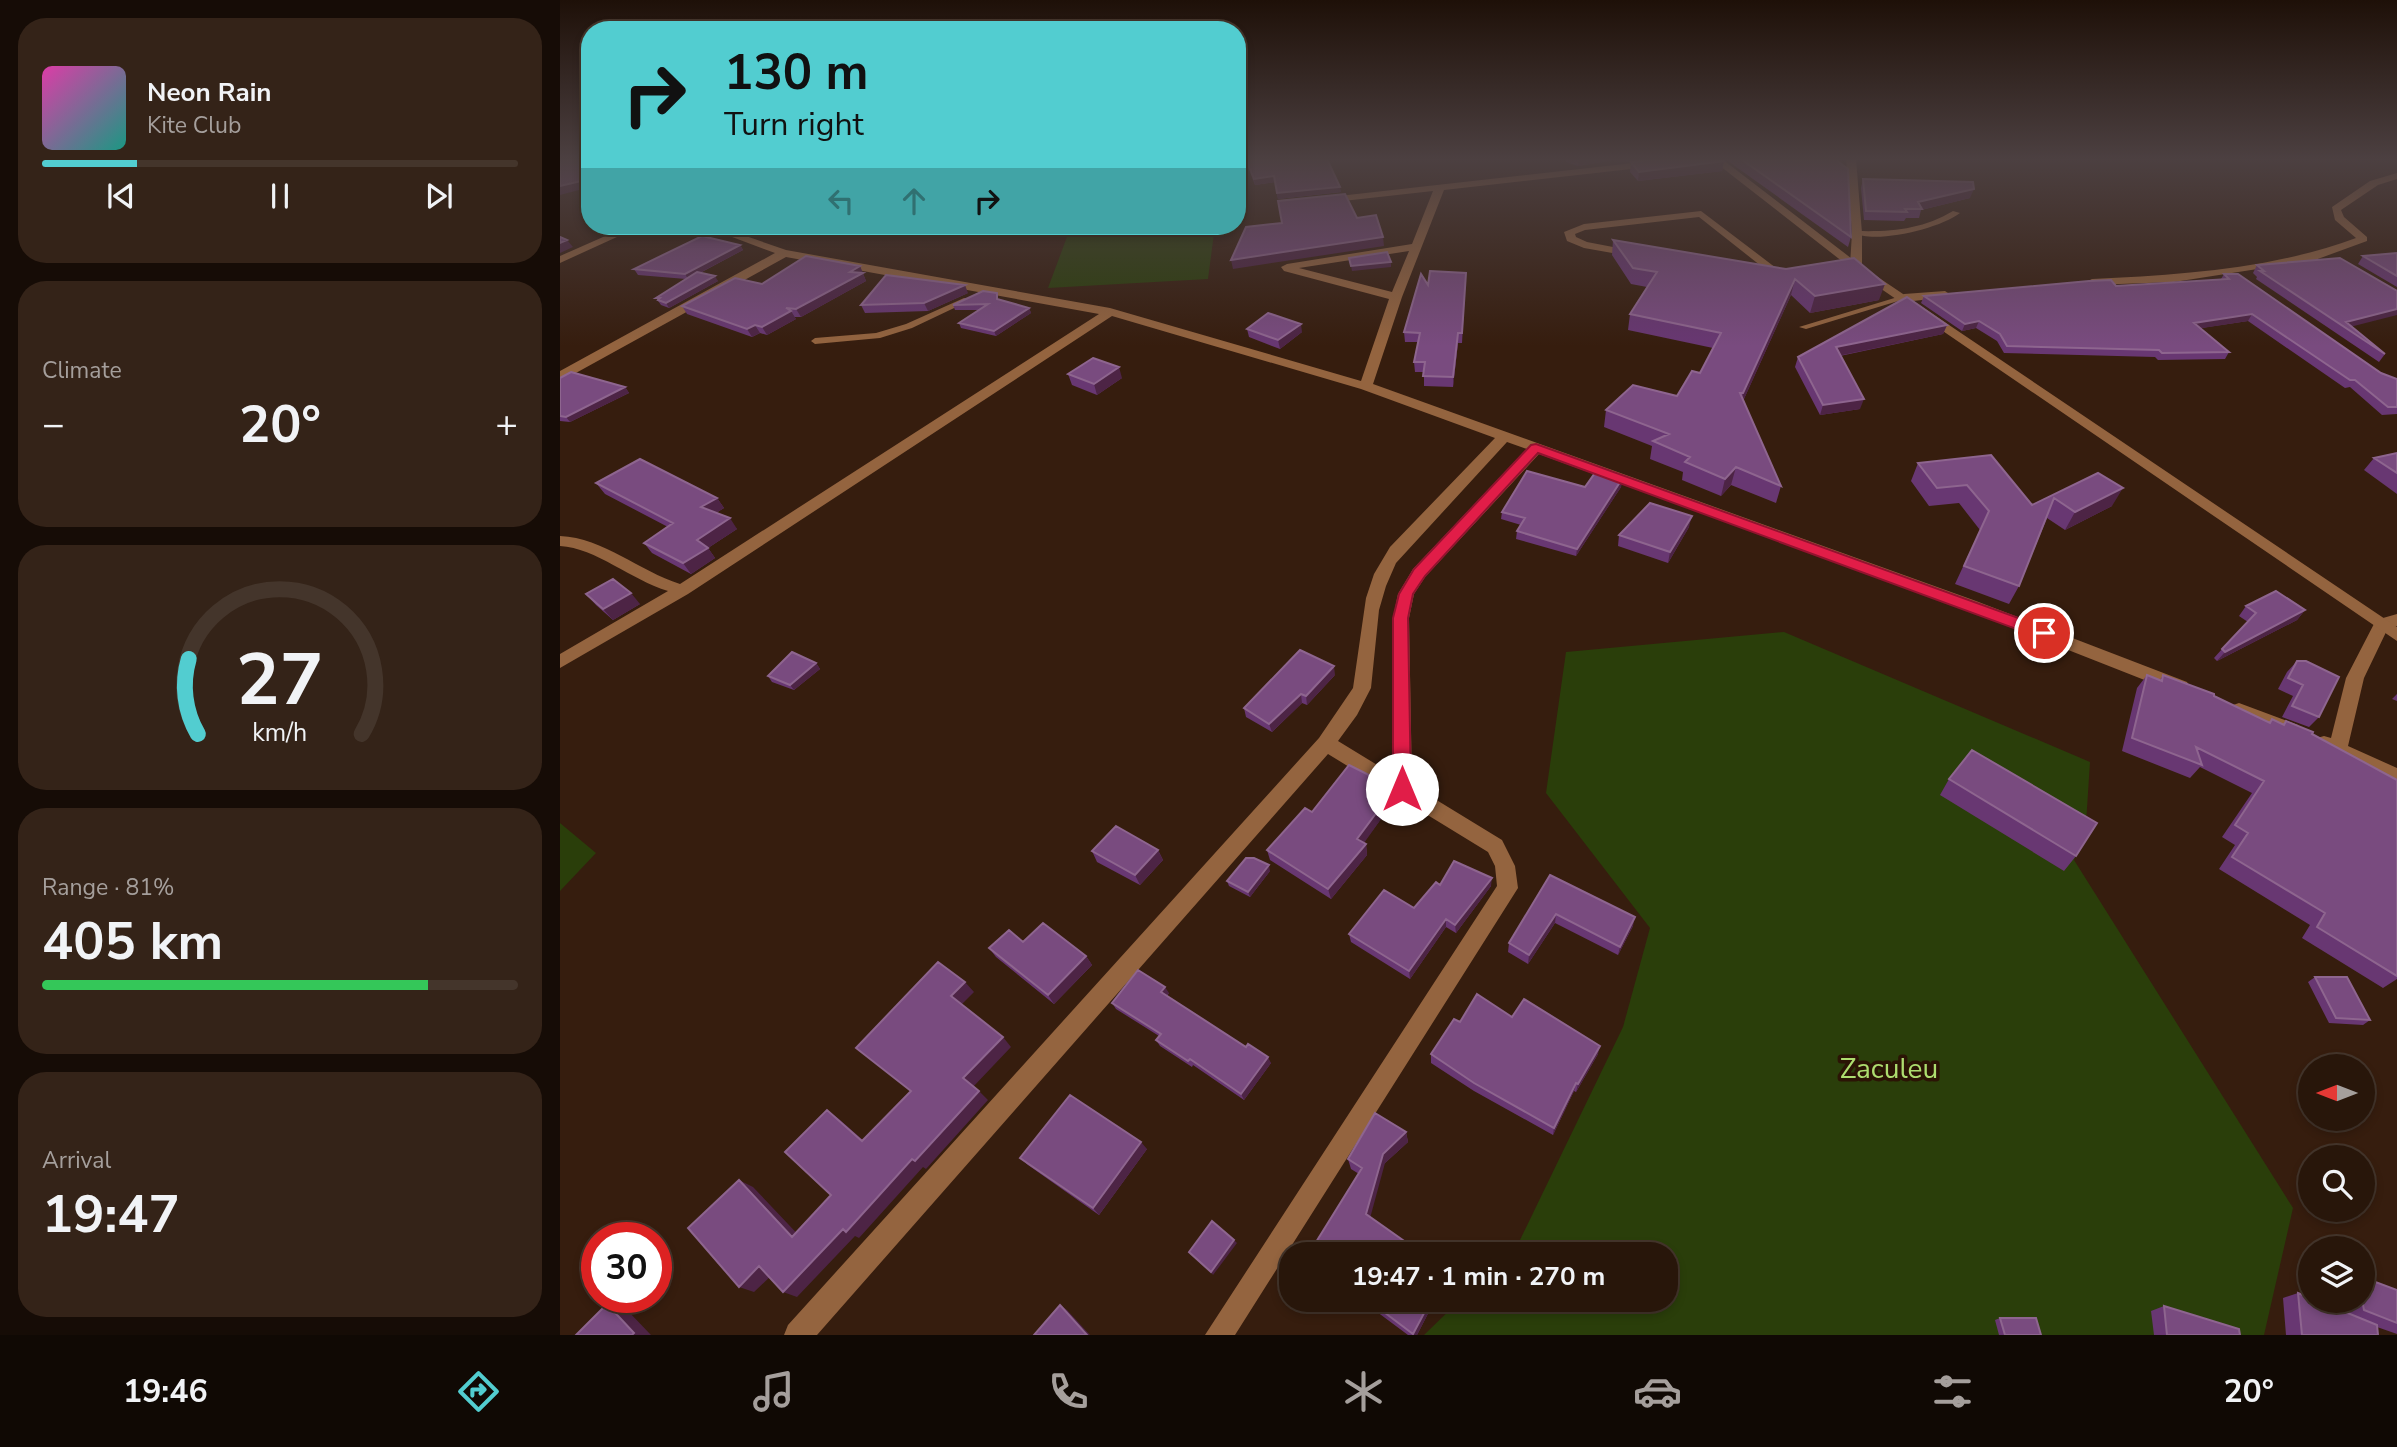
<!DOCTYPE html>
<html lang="en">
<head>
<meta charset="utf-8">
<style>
  :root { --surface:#28160a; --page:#342318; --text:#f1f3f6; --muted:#a59f9c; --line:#44352b; --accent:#52cdd0 }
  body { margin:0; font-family:"Nunito Sans",sans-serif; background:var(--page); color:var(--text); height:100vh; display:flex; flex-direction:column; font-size:26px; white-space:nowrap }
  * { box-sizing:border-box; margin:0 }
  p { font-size:23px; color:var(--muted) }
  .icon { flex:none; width:38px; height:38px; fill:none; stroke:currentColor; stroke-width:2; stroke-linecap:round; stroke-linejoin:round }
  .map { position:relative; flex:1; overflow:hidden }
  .drawer { display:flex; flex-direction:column; gap:18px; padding:18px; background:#160c06; width:560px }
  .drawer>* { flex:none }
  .banner { position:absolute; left:21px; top:21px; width:665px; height:214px; border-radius:28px; box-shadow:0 4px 10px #0003,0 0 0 2px var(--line); background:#52cdd0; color:#111; overflow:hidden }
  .needle { width:46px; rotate:270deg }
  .fabs { position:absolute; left:1738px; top:1054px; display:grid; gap:14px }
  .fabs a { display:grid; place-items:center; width:77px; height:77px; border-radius:50%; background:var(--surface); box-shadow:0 4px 10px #0003,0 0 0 2px var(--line); font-size:35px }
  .speed { position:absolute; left:21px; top:1222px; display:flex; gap:14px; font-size:35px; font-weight:700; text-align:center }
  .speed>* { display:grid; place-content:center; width:91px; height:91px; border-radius:50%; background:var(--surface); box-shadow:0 4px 10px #0003,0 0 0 2px var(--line); line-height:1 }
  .speed .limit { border:10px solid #d22; background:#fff; color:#111 }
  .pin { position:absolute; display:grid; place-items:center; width:60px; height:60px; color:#fff; margin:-30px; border:4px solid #fff; border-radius:50%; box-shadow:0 2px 7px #0007 }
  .me { position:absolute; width:77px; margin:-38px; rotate:0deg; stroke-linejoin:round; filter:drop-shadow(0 0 5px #0008) }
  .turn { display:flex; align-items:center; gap:24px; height:147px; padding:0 28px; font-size:32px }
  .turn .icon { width:91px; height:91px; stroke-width:2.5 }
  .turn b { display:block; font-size:49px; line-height:60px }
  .lanes { display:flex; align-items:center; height:66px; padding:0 28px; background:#0003; justify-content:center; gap:35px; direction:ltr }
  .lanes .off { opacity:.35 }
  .big { font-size:52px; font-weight:700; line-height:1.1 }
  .drawer .tile { flex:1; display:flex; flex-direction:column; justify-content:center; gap:10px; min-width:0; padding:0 24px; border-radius:28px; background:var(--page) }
  .drawer .dial { align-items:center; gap:0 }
  .dial svg { height:182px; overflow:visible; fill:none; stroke:var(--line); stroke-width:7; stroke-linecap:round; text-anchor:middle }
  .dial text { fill:var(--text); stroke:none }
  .song { display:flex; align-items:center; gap:21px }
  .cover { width:84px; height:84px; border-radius:10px; background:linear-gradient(135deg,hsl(320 70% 55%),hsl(170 70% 35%)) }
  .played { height:7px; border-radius:4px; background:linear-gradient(90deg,var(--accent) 20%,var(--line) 20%) }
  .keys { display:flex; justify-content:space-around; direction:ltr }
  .heat { display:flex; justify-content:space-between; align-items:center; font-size:38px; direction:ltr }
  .charge { height:10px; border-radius:5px; background:linear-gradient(90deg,#34c759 81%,var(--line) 0) }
  .trip { position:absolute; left:719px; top:1242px; width:399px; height:70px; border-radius:28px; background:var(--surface); box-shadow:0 4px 10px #0003,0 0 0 2px var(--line); font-weight:700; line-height:70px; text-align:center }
  .dock { display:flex; height:112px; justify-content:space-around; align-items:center; background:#100904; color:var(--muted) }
  .dock .icon { width:49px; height:49px }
  .dock .current { color:var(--accent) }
  .dock b { font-size:32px; color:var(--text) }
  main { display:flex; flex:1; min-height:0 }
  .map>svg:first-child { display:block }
</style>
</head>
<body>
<main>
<section class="drawer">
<div class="tile">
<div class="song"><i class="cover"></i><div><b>Neon Rain</b><p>Kite Club</p></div></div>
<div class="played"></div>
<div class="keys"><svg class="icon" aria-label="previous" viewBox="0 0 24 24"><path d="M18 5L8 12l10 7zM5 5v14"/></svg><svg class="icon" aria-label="pause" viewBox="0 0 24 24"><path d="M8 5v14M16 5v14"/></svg><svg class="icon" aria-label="next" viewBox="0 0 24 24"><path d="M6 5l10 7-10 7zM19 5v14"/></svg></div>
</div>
<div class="tile"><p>Climate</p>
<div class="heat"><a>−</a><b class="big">20°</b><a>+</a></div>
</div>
<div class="tile dial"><svg viewBox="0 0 100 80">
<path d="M14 69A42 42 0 1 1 86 69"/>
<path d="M14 69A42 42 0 0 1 10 36" stroke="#52cdd0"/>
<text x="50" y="56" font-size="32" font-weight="700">27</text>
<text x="50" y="72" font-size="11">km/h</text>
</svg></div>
<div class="tile"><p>Range · 81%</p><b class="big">405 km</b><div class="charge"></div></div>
<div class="tile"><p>Arrival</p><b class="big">19:47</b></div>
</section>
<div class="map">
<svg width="1837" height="1335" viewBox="0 0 1837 1335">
  <rect width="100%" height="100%" fill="#361d0e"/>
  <path fill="#2a3e0a" d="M511 226H655L648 279 488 288Z
    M1224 632 1530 762 1525 839 1514 860 1733 1208 1704 1335H864L900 1300H1106V1255H946L959 1242 1063 1027 1090 928 986 793 1006 652Z
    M0 823 36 853 0 891Z"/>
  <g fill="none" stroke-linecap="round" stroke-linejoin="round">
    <path fill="#94643f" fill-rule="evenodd" d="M1393 211 1400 213C1379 229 1316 244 1293 233L1297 231C1332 232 1363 229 1393 211Z
      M1341 296 1348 298 1246 329 1239 327Z
      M404 298 411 300 352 328 320 338 255 344 251 341 255 338 316 333 346 324Z"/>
    <path fill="#94643f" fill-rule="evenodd" d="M1109 159H1139L1134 162 884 190 842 297 813 384 1416 601 1627 682 1630 687 1627 692H1615L1404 609 979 454 865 577 854 594 849 618 852 785 942 840 955 866 958 888 675 1335H645L937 886 935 866 928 852 768 754 257 1335H224L228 1325 759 738 793 688 806 598 814 574 830 547 935 438 801 389 552 316 128 594 0 668V654L108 591C71 580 36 548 0 546V536C44 538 79 571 120 584L539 314 226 257 5 379 0 380V371L215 253 143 226H157L226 250 550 308 801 381 829 299 724 271 721 267 727 264 852 244 873 191 765 203 760 200 761 198ZM849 251 832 292 739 268ZM947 442 967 449 853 569 838 594 833 618 832 774 778 741 797 715 811 688 819 610 826 586 836 563Z
      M1286 159H1296L1302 233V267L1282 273 1276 270 1290 265 1292 233Z
      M1837 173V179L1818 185 1781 210 1784 217 1807 237V241L1755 260 1614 282 1532 285 1526 282 1532 279C1620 275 1712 269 1796 238L1775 220 1772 207 1810 181Z
      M1141 211 1228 277V281H1220L1139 217 1025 230 1015 234 1016 237 1027 242 1079 252V256L1075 257 1024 248 1007 241 1004 232 1024 224Z
      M68 226H81L0 263V256Z
      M1385 291 1391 295 1389 297 1344 302 1338 298 1344 294Z
      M1837 614V626L1828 628 1804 678 1788 746 1837 768V785L1757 748 1755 743 1757 738 1764 736 1771 738 1786 678 1816 620Z
      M1679 703 1738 725 1740 730 1738 735 1731 737 1673 715 1670 710 1673 705Z"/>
    <path fill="#94643f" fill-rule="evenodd" d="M1151 159H1162L1300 265 1837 627V641L1292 269Z"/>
  </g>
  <path fill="#683772" d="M685 159H767L781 192 718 199 715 182 695 185Z
    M1005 159H1086L1061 162 1059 159 1018 166 1006 162Z
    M1165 159H1232L1291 237 1288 247Z
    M1164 161 1162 171 1078 181 1070 172 1071 162Z
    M1303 179 1410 198 1361 210 1359 218H1346L1344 221 1304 220 1301 188Z
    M1053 240 1226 269 1319 300 1250 313 1231 295 1183 401 1221 486 1216 503 1171 485 1161 496 1122 480 1123 472 1090 459 1092 446 1044 427 1046 410 1117 396 1140 373 1153 348 1068 330 1070 314 1087 287 1071 284 1052 255Z
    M180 245 183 250 140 273 158 281 109 308 101 305 96 298 126 279 78 275 74 269Z
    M1837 253V287L1798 264 1803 256Z
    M1697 265 1792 327 1825 354 1819 362 1696 279 1697 277 1693 273Z
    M300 266 306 281 241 317H234L236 319 207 335 200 333 192 337 127 314 122 306 202 284Z
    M906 273 902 343H898L893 387 864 386V372H855L854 362 858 342H845L844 332 868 285Z
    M1664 274 1821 373 1837 379V414L1822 415 1790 387 1785 388 1688 321 1641 328 1669 352 1665 359 1598 360 1595 357 1444 353 1437 341 1416 328 1402 331 1361 303 1364 296 1579 285 1661 279Z
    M408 293 368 311 305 313 301 305Z
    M439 299 469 308 471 313 436 336 401 328 399 323 419 310H395L393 305Z
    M1387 325 1383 334 1280 356 1300 409 1260 415 1235 367 1238 357Z
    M687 329 742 332 720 349 689 337Z
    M508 374 562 378 537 395 512 385Z
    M0 378 65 387 69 393 10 422 0 421Z
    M1837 453V494L1804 470 1814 458Z
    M1358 463 1472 505 1538 473 1552 506 1505 530 1487 518 1459 586 1449 604 1395 584 1420 530 1399 503 1369 506 1351 481Z
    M1062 479 1061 487 1016 556 956 539 957 531 961 525 941 519 942 512 1025 487Z
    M36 483 157 498 164 508 156 513 177 529 148 548 155 558 131 574 92 553 84 543 108 527 45 494Z
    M1129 527 1108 563 1058 546 1059 535Z
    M26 594 80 604 53 620 36 605Z
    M1686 606 1745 610 1737 620 1657 661 1654 658 1662 649 1688 622 1679 616Z
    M1737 661 1759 717 1749 727 1722 717 1733 696 1718 689 1727 672Z
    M256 663 260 669 234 690 212 682 208 676Z
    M775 675 747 705 742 703 712 732 686 717 684 708Z
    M1587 675 1600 680 1603 675 1654 696 1709 723 1712 719 1723 725 1726 721 1837 780V979L1823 988 1742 938 1750 925 1659 869 1675 845 1662 837 1692 793 1640 767 1630 778 1562 751 1577 688Z
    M1837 694V701L1832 699Z
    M1389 779 1516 856 1504 871 1380 795Z
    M820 790 819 793 829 808 803 843 806 844 807 855 771 899 710 860 707 850 752 812Z
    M598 850 603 860 580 885 537 862 532 851Z
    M710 871 690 897 669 886 667 881Z
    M990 875 1073 926 1058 955 995 923 968 964 948 952 949 943Z
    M880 885 931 886 896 933 886 927 850 979 791 942 789 934 854 908Z
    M429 948 526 956 532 965 494 1004 436 957Z
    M1755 977 1810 1020 1803 1025 1769 1023 1748 982Z
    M609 993 607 996 711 1063 684 1100 633 1065 632 1067 600 1046 596 1040 599 1036 556 1009 552 1003Z
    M952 1017 1038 1054 1016 1092 1014 1091 993 1135 914 1091 871 1063V1054L900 1022Z
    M846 1132 848 1142 825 1163 748 1255 799 1174 791 1169 788 1159Z
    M587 1149 539 1215 468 1165 460 1158Z
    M1837 1290V1334L1817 1327 1818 1335H1726L1723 1298 1738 1293 1787 1313 1785 1300H1802Z
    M801 1300H875L857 1335H848Z
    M1604 1306 1680 1335H1594L1591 1311Z
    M1440 1318 1481 1335H1439L1435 1320Z"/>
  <path fill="#4d2445" d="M1019 159H1059L1018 166Z
    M1061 159H1086L1061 162Z
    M1164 161 1162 171 1078 181 1079 172Z
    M714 176 715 182 695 185 694 179Z
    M30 179V187L0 195V186Z
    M780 187 781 192 718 199 717 193Z
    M1414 189 1410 198 1361 210 1358 202Z
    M823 237 824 246 673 269 671 260Z
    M7 240 13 247 0 253V243Z
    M180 245 183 250 128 279 125 274Z
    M831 262V267L792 271 791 266Z
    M300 266 306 281 241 317 236 309Z
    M155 276 158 281 109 308 106 303Z
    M1235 279 1231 295 1179 410 1183 393Z
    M1325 284 1319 300 1250 313 1255 296Z
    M405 285 408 293 368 311 364 303Z
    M469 308 471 313 436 336 434 331Z
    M1837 309V315L1786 328V322Z
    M231 311 236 319 207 335 202 327Z
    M1692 314 1688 321 1630 330 1634 323Z
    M1419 321 1416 328 1402 331 1405 324Z
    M741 324 742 332 720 349 718 340Z
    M195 325 200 333 192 337 187 329Z
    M1387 325 1383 334 1273 357 1276 347Z
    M898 333V343L893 387V377Z
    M559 367 562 378 537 395 534 384Z
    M65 387 69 393 10 422 6 417Z
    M1304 399 1300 409 1260 415 1263 405Z
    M1176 467 1171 485 1161 496 1165 479Z
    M1062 479 1061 487 1016 556 1017 549Z
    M1563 488 1552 506 1505 530 1515 512Z
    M157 498 164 508 149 517 141 507Z
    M1132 516 1129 527 1108 563 1110 552Z
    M170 518 177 529 148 548 155 558 131 574 123 563 137 540Z
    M71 593 80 604 53 620 43 609Z
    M1745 610 1737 620 1657 661 1665 652Z
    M256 663 260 669 234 690 230 685Z
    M774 666 775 675 747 705 746 696Z
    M741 694 742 703 712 732 709 724Z
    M819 780 820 790 813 800 812 789Z
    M828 797 829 808 799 850 797 839Z
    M806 844 807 855 771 899 768 889Z
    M598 850 603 860 580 885 575 875Z
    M709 865 710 871 690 897 688 892Z
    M932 878 931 886 896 933 895 925Z
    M996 914 995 923 968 964 969 955Z
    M1075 917 1073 926 1058 955 1060 947Z
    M886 919V927L850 979 849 971Z
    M526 956 532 965 494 1004 488 995Z
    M405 982 414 992 400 1006 391 996Z
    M605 987 609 993 604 998 601 992Z
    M443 1037 451 1047 413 1087 403 1078Z
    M1040 1046 1038 1054 1016 1092 1018 1084Z
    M708 1057 711 1063 684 1100 681 1094Z
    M1016 1083 1014 1091 993 1135 994 1128Z
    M419 1091 428 1100 366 1169 363 1167 299 1238 295 1236 237 1297 223 1292 283 1229Z
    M267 1110 279 1119 313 1149 302 1141Z
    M846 1132 848 1142 825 1163 809 1222 806 1214 823 1154Z
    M581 1142 587 1149 539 1215 533 1208Z
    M179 1180 193 1187 246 1243 232 1237Z
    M674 1240 677 1243 653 1275 651 1272Z
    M199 1266 214 1273 194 1292 179 1287Z
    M871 1300H875L857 1335H853V1334Z
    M47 1304 68 1311 91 1335H72Z
    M500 1305 507 1310 530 1335H527Z"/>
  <path fill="#794b7f" stroke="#8e658f" stroke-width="2" d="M0 159H30V179L0 186Z
    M686 159H767L780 187 717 193 714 176 694 179Z
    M1100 159H1161L1164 161 1079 172 1071 162Z
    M1181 159H1232L1235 161 1255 159H1275L1288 169 1291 237Z
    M1303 179 1413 182 1414 189 1358 202 1362 209H1345L1347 212 1306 211Z
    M785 194 797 218 816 215 823 237 671 260 686 227 722 223 718 201Z
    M142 236 180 245 125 274 74 269Z
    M0 237 7 240 0 243Z
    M1053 240 1226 269 1294 258 1325 284 1255 296 1235 279 1183 393H1180L1221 486 1176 467 1165 479 1125 462 1130 457 1093 441 1109 434 1046 410 1073 385 1117 396 1132 371 1140 373 1161 333 1070 314 1097 272 1073 268Z
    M827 252 831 262 791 266 789 258Z
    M1837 253V276L1803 256Z
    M246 256 300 266 290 272 303 273 236 309 226 308 231 311 202 327 195 325 187 329 122 306 175 278 202 284Z
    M1780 258 1837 291V309L1786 322 1825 354 1700 271H1704L1697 265Z
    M870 271 906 273 902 333H898L893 377 863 376 865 362H854L860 333 844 332 861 274 868 285Z
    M137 272 155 276 106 303 98 300 100 298H96Z
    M1664 274H1678L1821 373 1837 379V407H1828L1795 380H1790L1692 314 1634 323 1669 352 1602 353 1599 350 1447 346 1440 334 1419 321 1405 324 1364 296 1529 281 1551 280 1556 286 1669 279Z
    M326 275 405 285 364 303 301 305Z
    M423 291 437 293V299L469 308 434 331 399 323 428 304 393 305Z
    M1347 297 1387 325 1276 347 1304 399 1263 405 1238 357Z
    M708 313 741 324 718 340 687 329Z
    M533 358 559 367 534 384 508 374Z
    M11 372 65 387 6 417 0 416V378Z
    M1837 453V473L1814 458Z
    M1431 455 1472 505 1538 473 1563 488 1515 512 1494 498 1459 586 1404 566 1429 511 1407 485 1377 488 1358 463Z
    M80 459 157 498 141 507 170 518 137 540 148 548 123 563 84 543 113 523 36 483Z
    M1037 470 1062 479 1017 549 957 531 965 518 942 512 967 471 1025 487Z
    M1090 503 1132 516 1110 552 1059 535Z
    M53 579 71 593 43 609 26 594Z
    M1716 591 1745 610 1665 652 1662 649 1696 613 1686 606Z
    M740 650 774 666 746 696 741 694 709 724 684 708Z
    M232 652 256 663 230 685 208 676Z
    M1737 661H1746L1779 677 1759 717 1732 706 1743 685 1728 678Z
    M1587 675 1602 681 1603 675 1654 694V696L1710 723 1712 719 1724 725 1726 721 1753 732 1752 734 1837 780V976L1757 927 1765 913 1672 857 1688 833 1675 825 1704 781 1636 747 1642 765 1572 738Z
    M1412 750 1537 823 1516 856 1389 779Z
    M789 765 819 780 812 789 828 797 797 839 806 844 768 889 707 850 745 808 752 812Z
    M556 826 598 850 575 875 532 851Z
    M686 858H694L709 865 688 892 667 881Z
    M894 861 932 878 895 925 886 919 849 971 789 934 824 890 854 908 876 882 880 885Z
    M990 875 1075 917 1060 947 996 914 969 955 949 943Z
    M483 923 526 956 488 995 429 948 449 930 463 942Z
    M378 962 405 982 391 996 443 1037 403 1078 419 1091 355 1161 352 1159 286 1232 283 1229 223 1292 199 1266 179 1287 128 1228 179 1180 232 1237 271 1195 225 1152 267 1110 302 1141 351 1091 296 1048Z
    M578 970 605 987 601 992 686 1047 688 1044 708 1057 681 1094 630 1059 628 1061 596 1040 601 1034 552 1003Z
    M1755 977H1787L1810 1020 1776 1018Z
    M917 994 952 1017 964 999 1040 1046 1018 1084 1016 1083 994 1128 914 1083 871 1054 894 1019 900 1022Z
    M510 1095 581 1142 533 1208 460 1158Z
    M815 1113 846 1132 823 1154 806 1214 864 1255H748L802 1168 788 1159Z
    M652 1221 674 1240 651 1272 629 1252Z
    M1802 1277 1837 1290V1323L1804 1310 1802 1300Z
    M1738 1293 1750 1298V1300H1756L1817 1325 1818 1335H1742Z
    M808 1300H871L853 1334Z
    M47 1304 74 1333 72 1335H16Z
    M500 1305 527 1335H474Z
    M1604 1306 1679 1329 1680 1335H1607Z
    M1440 1318H1476L1481 1335H1445Z"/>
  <linearGradient id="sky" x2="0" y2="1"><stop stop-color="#1e1008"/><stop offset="0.46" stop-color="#4c4041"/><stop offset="1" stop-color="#4c4041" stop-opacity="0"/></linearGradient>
  <rect width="1837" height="346" fill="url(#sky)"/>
  <path fill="#e11d48" stroke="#92132f" stroke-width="2" d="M976 444 1489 629 1491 633 1489 637H1478L978 453 865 576 853 594 848 618 851 789 848 794 842 797 836 794 833 789V618L839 594 854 569 971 445Z"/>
  <g text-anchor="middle" stroke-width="7" stroke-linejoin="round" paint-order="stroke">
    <g font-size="28" fill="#addd6f" stroke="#2b1405">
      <text x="1329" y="1078">Zaculeu</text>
    </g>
  </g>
</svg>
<div class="fabs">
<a><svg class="needle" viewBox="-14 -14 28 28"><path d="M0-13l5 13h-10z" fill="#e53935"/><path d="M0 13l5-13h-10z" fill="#a59f9c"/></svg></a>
<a><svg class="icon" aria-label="search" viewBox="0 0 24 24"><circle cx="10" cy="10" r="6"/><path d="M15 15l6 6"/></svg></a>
<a><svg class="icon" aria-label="layers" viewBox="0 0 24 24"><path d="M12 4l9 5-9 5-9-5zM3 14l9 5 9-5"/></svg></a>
</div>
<div class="speed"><div class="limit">30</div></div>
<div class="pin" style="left:1484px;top:633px;background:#d93025"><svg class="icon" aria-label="arrive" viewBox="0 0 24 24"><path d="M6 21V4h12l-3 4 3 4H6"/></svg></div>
<svg class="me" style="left:842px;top:789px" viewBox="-20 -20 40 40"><circle r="19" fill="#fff"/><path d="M0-13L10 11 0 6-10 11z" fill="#e11d48"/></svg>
<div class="trip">19:47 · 1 min · 270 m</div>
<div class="banner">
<div class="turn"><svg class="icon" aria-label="right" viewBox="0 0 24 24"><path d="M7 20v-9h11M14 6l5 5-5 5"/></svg><div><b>130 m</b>Turn right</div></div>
<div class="lanes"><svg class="icon off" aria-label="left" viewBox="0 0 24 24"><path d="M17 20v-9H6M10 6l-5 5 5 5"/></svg><svg class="icon off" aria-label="ahead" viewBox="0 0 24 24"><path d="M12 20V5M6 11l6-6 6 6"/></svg><svg class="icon" aria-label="right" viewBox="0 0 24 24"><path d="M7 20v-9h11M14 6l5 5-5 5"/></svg></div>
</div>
</div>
</main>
<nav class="dock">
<b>19:46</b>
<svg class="icon current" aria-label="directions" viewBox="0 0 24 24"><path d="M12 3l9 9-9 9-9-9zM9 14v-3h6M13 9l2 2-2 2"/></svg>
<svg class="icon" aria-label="music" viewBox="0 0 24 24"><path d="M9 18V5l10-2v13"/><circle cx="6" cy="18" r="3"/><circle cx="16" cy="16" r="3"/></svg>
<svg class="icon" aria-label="phone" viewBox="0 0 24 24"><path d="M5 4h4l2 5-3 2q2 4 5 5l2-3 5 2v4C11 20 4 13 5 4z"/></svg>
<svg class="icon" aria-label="climate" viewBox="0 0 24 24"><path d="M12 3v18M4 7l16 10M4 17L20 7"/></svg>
<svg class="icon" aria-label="car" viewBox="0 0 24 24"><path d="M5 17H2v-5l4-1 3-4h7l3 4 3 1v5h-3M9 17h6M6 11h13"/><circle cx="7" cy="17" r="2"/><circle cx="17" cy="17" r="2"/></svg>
<svg class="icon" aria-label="filters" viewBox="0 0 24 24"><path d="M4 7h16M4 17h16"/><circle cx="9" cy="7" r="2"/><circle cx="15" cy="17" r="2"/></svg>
<b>20°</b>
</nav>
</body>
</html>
